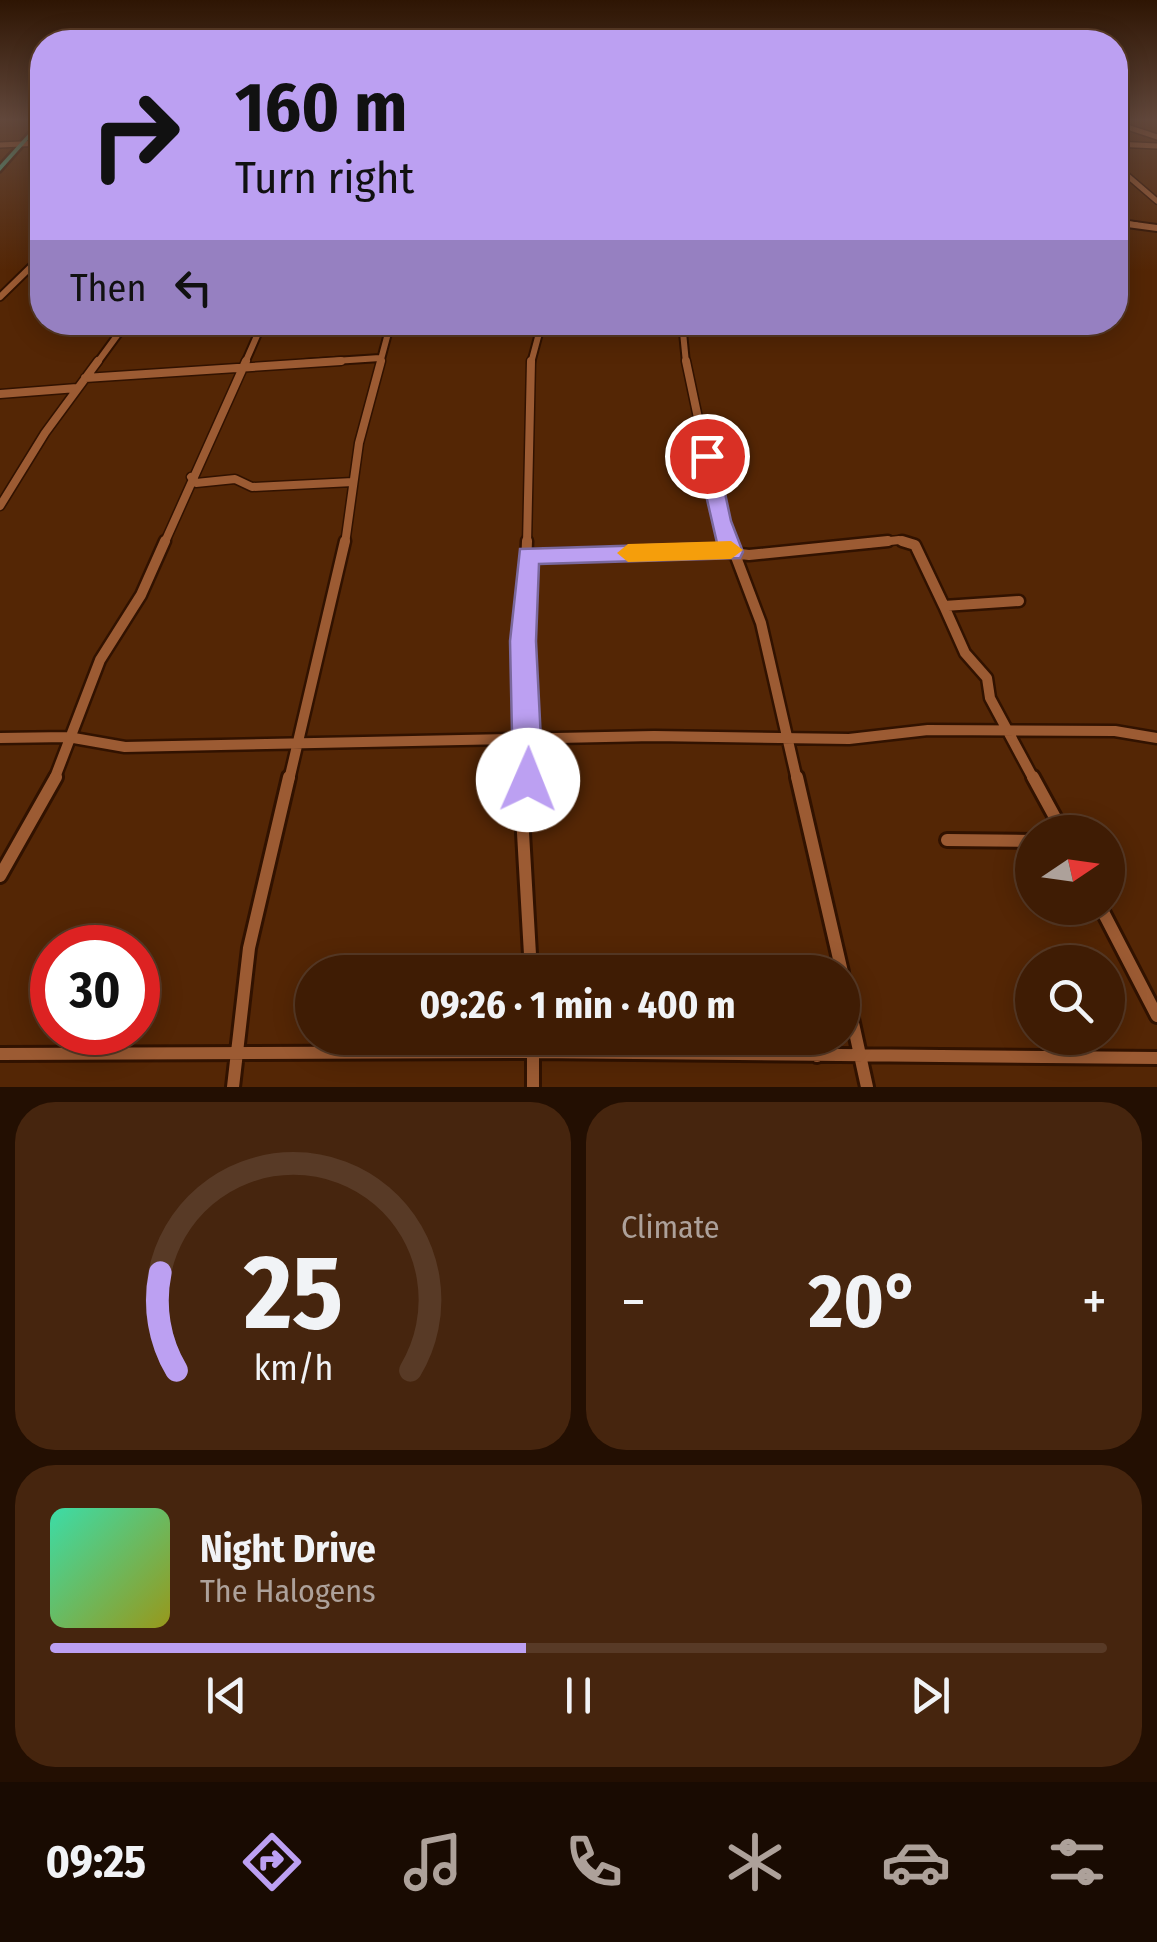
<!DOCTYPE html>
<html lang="en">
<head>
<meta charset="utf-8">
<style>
  :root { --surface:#3f1c04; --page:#46250e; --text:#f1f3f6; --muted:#ada19a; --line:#583a26; --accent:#bca0f2 }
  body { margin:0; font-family:"Fira Sans Condensed",sans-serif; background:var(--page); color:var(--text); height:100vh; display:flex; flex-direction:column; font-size:38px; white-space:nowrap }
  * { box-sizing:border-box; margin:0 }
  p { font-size:32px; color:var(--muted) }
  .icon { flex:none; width:55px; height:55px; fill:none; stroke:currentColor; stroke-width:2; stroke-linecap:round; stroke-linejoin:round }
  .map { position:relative; height:1087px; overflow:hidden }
  .sheet { display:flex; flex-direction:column; gap:15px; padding:15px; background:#230f02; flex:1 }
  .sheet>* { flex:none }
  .hud { position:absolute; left:30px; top:30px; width:1098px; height:305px; border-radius:40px; box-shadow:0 5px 25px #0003,0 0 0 2px var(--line); background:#bca0f2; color:#111; overflow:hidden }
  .needle { width:65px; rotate:77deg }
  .buttons { position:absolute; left:1015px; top:815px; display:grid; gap:20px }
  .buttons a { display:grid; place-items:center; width:110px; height:110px; border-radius:50%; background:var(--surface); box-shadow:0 5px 25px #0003,0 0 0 2px var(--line); font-size:50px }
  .speed { position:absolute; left:30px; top:925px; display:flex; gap:20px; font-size:50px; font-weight:700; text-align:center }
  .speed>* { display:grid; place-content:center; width:130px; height:130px; border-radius:50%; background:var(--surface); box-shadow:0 5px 25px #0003,0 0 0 2px var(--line); line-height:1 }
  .speed .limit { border:15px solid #d22; background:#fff; color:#111 }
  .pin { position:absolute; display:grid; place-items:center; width:85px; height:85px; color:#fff; margin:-42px; border:5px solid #fff; border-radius:50%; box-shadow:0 2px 10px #0007 }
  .me { position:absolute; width:110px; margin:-55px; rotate:1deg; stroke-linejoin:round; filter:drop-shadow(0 0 8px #0008) }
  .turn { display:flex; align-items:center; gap:35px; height:210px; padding:0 40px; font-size:45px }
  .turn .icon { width:130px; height:130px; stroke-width:2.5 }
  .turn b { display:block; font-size:70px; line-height:85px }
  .then { display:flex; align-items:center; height:95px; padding:0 40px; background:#0003; gap:20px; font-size:38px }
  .big { font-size:75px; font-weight:700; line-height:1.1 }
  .sheet .card { flex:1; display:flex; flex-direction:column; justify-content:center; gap:15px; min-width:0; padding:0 35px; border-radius:40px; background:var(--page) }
  .sheet .dial { align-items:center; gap:0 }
  .dial svg { height:260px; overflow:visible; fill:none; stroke:var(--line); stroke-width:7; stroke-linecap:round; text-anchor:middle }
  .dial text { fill:var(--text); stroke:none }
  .song { display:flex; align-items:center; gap:30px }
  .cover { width:120px; height:120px; border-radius:15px; background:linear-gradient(135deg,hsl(160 70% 55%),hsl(60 70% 35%)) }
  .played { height:10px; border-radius:5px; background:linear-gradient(90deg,var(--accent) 45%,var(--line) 45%) }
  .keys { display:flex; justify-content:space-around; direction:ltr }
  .heat { display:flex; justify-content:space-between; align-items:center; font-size:55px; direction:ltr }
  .sheet .tiles { flex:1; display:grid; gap:15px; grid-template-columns:1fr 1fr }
  .card:last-child { grid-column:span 2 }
  .trip { position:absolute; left:295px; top:955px; width:565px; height:100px; border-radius:50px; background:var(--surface); box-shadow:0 5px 25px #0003,0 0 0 2px var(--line); font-weight:700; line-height:100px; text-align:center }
  .tabs { display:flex; height:160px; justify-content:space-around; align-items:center; background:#190b02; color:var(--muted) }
  .tabs .icon { width:70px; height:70px }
  .tabs .on { color:var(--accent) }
  .tabs b { font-size:45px; color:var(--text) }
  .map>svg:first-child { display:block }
</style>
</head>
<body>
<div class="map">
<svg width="1157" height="1087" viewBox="0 0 1157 1087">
  <rect width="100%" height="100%" fill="#542605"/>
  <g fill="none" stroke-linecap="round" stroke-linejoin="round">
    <g stroke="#311200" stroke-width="8">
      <path id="minor-far4" d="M1115 123 1157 137
        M1115 144 1157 146
        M0 145 42 143
        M1115 165 1157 201
        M1115 222 1137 225"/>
    </g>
    <g stroke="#311200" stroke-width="10">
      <path id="minor-far3" d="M1120 223 1157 228
        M0 297 42 256
        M682 322 686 363
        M97 363 127 322
        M245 363 263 322
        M304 363 380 358
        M380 363 391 322
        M531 363 542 322"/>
    </g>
    <g stroke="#311200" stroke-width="11">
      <path id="minor-far2" d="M686 361 717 508 731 544
        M85 378 341 361
        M0 394 77 388
        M191 477 196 483 235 479 252 487 353 482
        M0 506 45 433 98 361
        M164 544 246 361
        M345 544 359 443 381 361
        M527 544 531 361
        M863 544 899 540 910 544"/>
    </g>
    <g stroke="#311200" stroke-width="15">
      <path id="minor-far1" d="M527 541 523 641 528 780
        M730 541 761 623 797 780
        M902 541 915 545 944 606
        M528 555 707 550 749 555 888 541
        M1019 601 944 606 965 653 987 678 990 698 1034 780
        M0 738 68 737 125 747 654 736 849 739 928 730 1115 731 1157 738
        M54 780 100 660 141 595 165 541
        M289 780 345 541"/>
    </g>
    <g stroke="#311200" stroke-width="18">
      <path id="minor" d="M528 777 523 833 531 972
        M797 777 842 972
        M1033 777 1063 832
        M947 840 1032 841
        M0 876 56 777
        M1101 908 1157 1016
        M842 973 867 1087
        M533 1038V1087
        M797 1038 817 1056
        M0 1054 533 1052 1157 1058
        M233 1087 249 948 289 777"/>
    </g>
    <g stroke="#311200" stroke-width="5">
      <path id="highway" d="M42 119V124L0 171V165Z"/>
    </g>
    <use href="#minor-far4" stroke="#9c5b33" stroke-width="5"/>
    <use href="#minor-far3" stroke="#9c5b33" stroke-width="6"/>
    <use href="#minor-far2" stroke="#9c5b33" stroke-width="8"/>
    <use href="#minor-far1" stroke="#9c5b33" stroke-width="10"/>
    <use href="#minor" stroke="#9c5b33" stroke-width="12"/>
    <use href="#highway" fill="#42b292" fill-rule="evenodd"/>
  </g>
  <linearGradient id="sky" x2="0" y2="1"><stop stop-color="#2e1503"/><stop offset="0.44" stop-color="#61473b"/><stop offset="1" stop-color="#61473b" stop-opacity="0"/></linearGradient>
  <rect width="1157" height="271" fill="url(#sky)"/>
  <path fill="#bca0f2" stroke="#7a689d" stroke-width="2.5" d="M707 449 717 456 731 521 743 552 740 558 539 564 536 641 543 780 539 790 528 794 518 790 513 780 510 641 520 549 717 543 697 456Z"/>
  <path fill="#f59e0b" d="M731 541 743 550 731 559 628 562 617 553 628 544Z"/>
</svg>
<div class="buttons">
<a><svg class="needle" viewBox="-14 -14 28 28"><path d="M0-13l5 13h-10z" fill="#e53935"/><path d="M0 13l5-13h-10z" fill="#ada19a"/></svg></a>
<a><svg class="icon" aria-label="search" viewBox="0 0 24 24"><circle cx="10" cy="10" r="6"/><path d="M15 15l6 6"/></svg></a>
</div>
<div class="speed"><div class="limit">30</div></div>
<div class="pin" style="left:707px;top:456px;background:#d93025"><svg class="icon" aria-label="arrive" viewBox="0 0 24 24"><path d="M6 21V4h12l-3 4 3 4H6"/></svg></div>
<svg class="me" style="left:528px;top:780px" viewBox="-20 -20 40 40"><circle r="19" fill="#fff"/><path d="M0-13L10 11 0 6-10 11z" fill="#bca0f2"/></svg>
<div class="trip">09:26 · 1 min · 400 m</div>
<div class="hud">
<div class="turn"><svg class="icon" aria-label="right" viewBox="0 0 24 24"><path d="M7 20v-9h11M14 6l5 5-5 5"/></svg><div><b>160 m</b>Turn right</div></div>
<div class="then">Then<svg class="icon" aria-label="left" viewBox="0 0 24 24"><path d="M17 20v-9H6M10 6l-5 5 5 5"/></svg></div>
</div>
</div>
<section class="sheet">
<div class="tiles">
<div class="card dial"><svg viewBox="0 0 100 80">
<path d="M14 69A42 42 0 1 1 86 69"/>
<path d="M14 69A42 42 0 0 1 9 39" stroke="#bca0f2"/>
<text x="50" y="56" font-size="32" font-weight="700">25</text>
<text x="50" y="72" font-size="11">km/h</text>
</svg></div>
<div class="card"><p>Climate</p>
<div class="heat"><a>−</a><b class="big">20°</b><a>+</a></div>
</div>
<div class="card">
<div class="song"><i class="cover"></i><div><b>Night Drive</b><p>The Halogens</p></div></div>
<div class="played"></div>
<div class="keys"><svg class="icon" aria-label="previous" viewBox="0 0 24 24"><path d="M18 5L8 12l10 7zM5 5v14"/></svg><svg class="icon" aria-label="pause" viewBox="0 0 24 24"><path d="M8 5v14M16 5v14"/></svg><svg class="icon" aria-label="next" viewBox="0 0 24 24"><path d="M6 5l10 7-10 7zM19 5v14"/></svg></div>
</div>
</div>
</section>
<nav class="tabs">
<b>09:25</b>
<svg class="icon on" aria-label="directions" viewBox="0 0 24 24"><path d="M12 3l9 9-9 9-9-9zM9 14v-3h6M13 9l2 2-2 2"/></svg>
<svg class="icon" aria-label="music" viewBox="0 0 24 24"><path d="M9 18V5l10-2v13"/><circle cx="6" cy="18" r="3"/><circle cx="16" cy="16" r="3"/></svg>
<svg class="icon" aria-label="phone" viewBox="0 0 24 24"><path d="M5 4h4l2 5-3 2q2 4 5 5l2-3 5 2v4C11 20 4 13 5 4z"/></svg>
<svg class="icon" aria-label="climate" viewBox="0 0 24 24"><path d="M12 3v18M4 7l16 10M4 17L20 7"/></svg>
<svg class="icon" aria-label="car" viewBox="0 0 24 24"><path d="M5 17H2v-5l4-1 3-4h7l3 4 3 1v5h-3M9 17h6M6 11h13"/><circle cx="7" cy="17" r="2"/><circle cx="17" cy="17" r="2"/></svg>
<svg class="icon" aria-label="filters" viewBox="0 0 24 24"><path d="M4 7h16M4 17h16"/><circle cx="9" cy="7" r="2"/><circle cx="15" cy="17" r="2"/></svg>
</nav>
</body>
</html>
